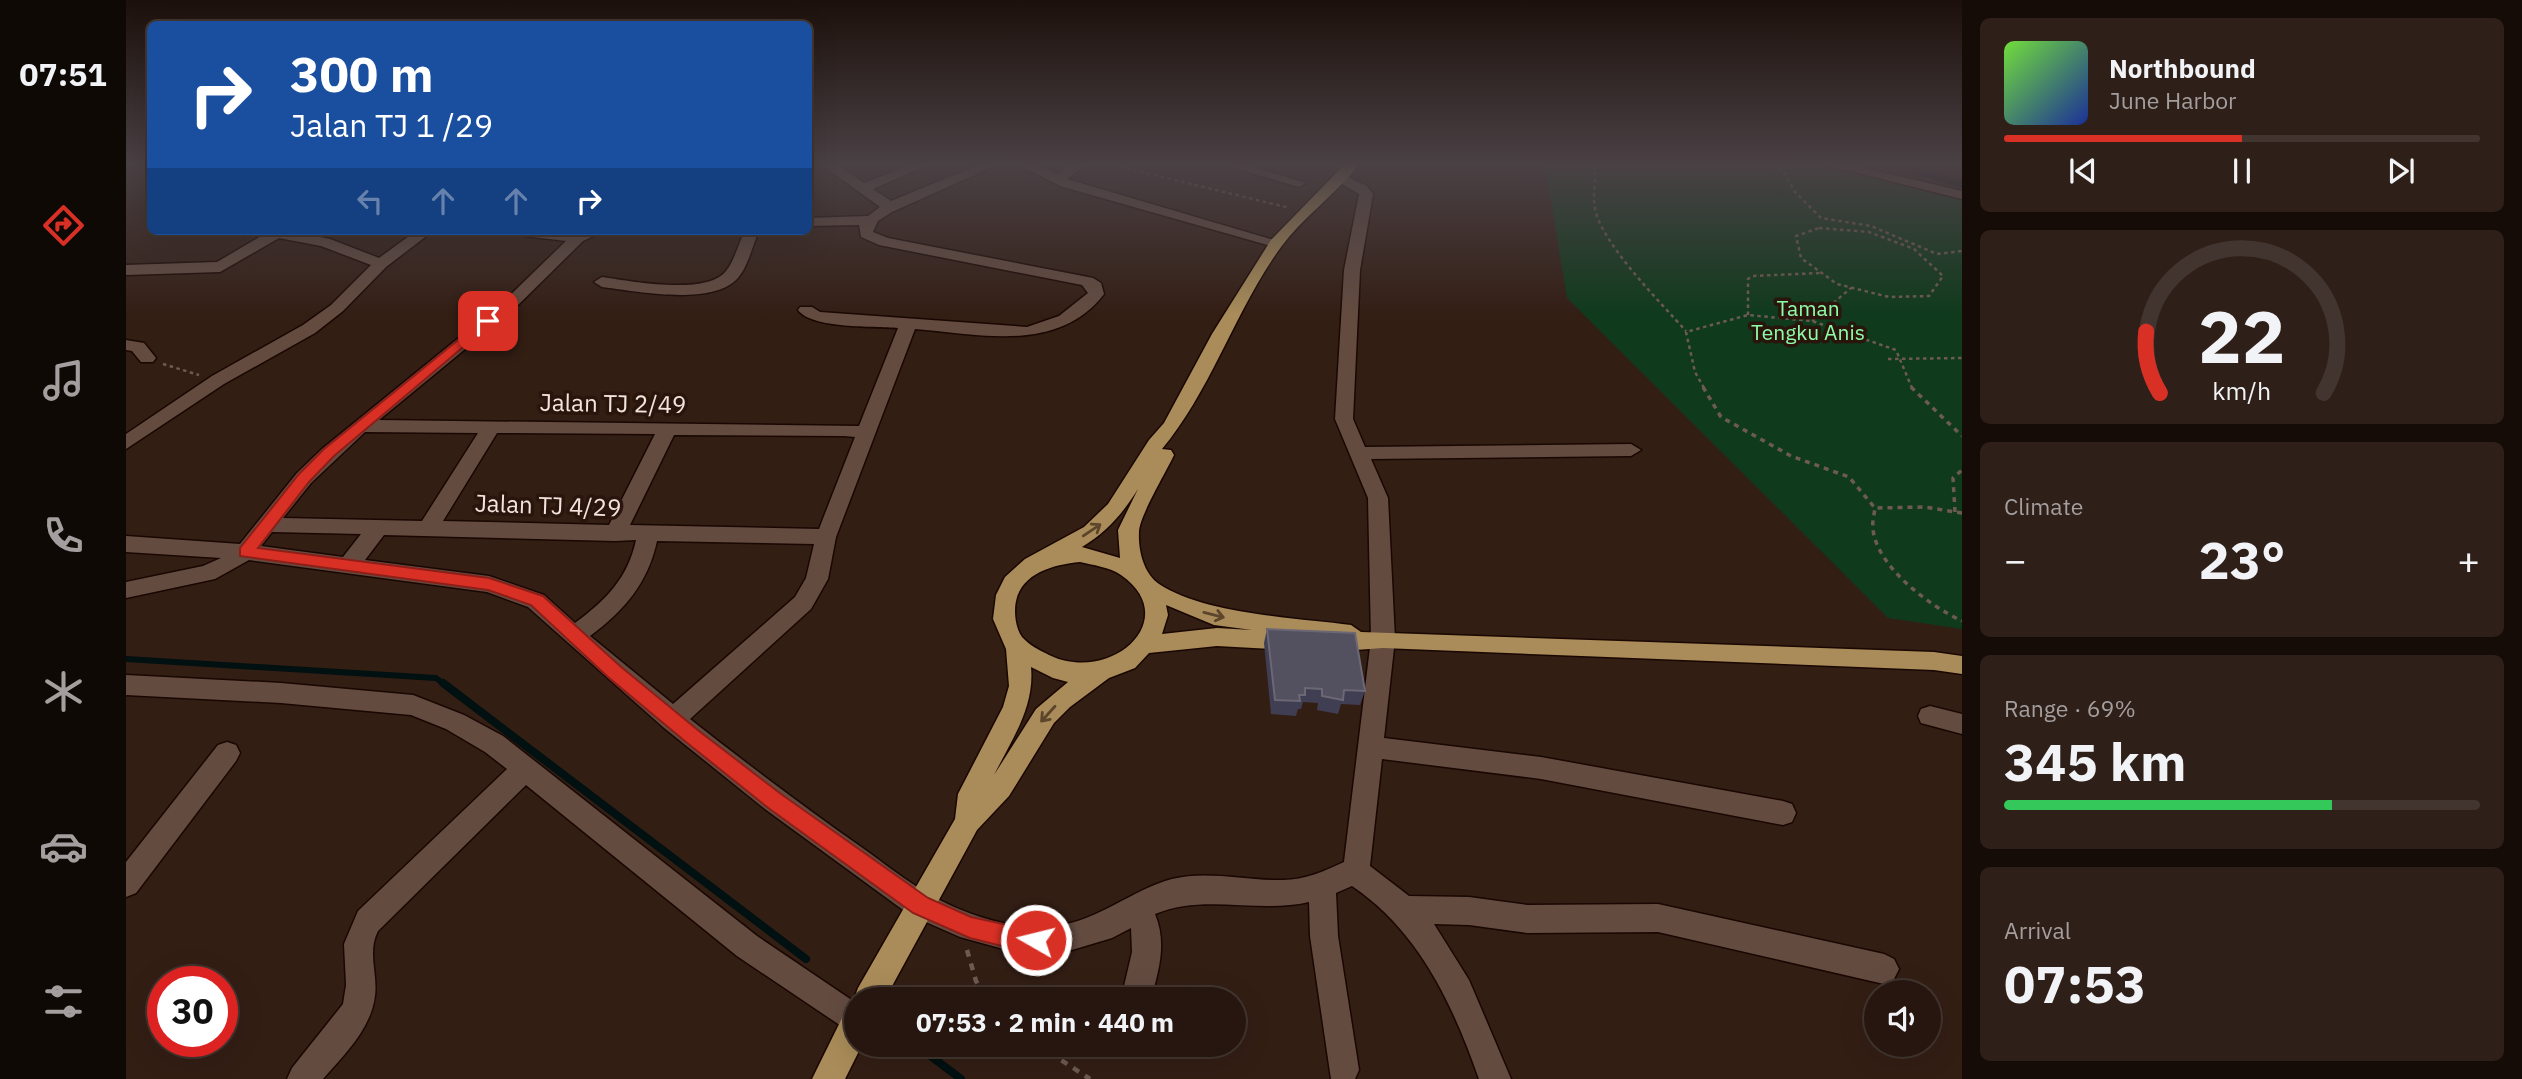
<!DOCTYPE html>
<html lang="en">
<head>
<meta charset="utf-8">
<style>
  :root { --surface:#26160f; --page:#2e1f18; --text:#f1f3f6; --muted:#a49f9e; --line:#42352f; --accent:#d93025 }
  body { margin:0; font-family:"IBM Plex Sans",sans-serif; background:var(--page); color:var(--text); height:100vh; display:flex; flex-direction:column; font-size:26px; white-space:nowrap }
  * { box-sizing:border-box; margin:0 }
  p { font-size:23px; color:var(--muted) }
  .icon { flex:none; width:38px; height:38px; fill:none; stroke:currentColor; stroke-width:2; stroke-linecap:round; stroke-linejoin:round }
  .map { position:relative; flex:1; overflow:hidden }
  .side { display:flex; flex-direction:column; gap:18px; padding:18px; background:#150c08; width:560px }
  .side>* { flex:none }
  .hud { position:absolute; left:21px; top:21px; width:665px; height:214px; border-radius:10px; box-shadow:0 7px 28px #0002,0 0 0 2px var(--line); background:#1a4fa0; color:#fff; overflow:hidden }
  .buttons { position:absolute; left:1738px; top:980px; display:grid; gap:14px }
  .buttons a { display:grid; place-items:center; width:77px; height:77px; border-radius:50%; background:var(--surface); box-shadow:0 7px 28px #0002,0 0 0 2px var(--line); font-size:35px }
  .speed { position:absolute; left:21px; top:966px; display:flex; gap:14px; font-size:35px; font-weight:700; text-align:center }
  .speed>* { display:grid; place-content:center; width:91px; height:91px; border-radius:50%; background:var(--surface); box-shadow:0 7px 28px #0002,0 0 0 2px var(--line); line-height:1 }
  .speed .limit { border:10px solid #d22; background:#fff; color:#111 }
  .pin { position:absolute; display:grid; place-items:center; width:60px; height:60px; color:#fff; margin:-30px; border-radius:14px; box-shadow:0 4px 10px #0006 }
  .me { position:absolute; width:77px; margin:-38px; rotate:278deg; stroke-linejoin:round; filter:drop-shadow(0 0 5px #0008) }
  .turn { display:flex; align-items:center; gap:24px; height:147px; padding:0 28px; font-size:32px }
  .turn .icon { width:91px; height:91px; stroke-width:2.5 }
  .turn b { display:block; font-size:49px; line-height:60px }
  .lanes { display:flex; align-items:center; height:66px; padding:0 28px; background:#0003; justify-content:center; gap:35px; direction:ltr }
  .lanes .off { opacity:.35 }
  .big { font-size:52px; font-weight:700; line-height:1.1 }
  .side .card { flex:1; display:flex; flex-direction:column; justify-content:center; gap:10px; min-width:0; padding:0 24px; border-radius:10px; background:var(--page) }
  .side .dial { align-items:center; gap:0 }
  .dial svg { height:182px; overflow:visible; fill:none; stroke:var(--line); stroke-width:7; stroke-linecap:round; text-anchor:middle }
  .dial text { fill:var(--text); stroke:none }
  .song { display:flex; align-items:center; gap:21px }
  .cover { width:84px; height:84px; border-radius:10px; background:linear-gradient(135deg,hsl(100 70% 55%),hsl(230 70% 35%)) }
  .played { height:7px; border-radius:4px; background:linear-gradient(90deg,var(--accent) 50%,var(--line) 50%) }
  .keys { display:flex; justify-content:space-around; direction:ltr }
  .heat { display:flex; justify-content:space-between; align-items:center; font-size:38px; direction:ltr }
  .charge { height:10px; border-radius:5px; background:linear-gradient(90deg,#34c759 69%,var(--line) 0) }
  .trip { position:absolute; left:718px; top:987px; width:402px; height:70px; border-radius:35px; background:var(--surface); box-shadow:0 7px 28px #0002,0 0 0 2px var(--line); font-weight:700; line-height:70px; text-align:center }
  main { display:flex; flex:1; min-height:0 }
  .dock { display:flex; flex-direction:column; width:126px; justify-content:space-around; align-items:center; background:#0f0906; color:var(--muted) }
  .dock .icon { width:49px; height:49px }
  .dock .on { color:var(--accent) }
  .dock b { font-size:32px; color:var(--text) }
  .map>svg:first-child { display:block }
</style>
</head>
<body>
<main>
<nav class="dock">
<b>07:51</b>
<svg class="icon on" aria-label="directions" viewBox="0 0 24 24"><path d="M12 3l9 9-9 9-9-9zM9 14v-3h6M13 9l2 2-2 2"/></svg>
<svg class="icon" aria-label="music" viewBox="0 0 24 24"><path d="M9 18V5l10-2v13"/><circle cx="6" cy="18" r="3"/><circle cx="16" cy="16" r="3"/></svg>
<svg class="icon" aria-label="phone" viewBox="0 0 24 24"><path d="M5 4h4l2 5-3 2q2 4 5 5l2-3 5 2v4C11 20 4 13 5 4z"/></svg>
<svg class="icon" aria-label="climate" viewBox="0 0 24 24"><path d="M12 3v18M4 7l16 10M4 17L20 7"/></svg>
<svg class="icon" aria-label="car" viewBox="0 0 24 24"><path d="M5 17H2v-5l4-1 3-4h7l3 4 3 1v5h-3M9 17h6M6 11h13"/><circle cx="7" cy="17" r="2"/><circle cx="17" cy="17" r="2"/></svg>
<svg class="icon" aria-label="filters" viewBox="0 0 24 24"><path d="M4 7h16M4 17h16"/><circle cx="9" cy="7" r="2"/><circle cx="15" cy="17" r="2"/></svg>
</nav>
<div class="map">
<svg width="1836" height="1079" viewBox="0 0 1836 1079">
  <rect width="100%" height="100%" fill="#331e14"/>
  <path fill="#0f3a1c" d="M1419 165H1688L1836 197V629L1762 618 1441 298Z"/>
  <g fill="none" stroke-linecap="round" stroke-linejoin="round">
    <path stroke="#011010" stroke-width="6" d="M0 659 310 678 319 685"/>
    <path stroke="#011010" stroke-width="8" d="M317 683 680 959
      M790 1045 835 1079"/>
    <path fill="#011010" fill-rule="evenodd" d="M1757 165H1780L1836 180V188Z"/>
    <g stroke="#1a0702" stroke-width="3">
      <path id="minor" d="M696 165H712L738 183 783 165H802L747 189 765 201 852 165H871L766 212 752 221 747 232 762 238 967 278 975 283 978 294C932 354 854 334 789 329L710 537 702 579 685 609 564 719C621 764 678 807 738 849 759 864 780 881 803 894 836 914 890 932 929 926 973 921 1005 890 1046 879 1081 870 1122 881 1157 880 1178 880 1199 871 1218 862L1245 639 1242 498 1209 419 1218 270 1233 194 1209 180 1207 177 1214 173 1241 186 1247 194 1234 270 1227 419 1239 447 1505 444 1515 450 1505 456 1245 459 1262 498 1269 639 1258 738 1415 757 1657 801 1666 804 1670 813 1666 822 1657 825 1415 779 1256 759 1244 866 1283 896 1343 897 1401 905 1532 904 1758 954 1768 959 1773 969 1768 979 1758 984 1532 932 1401 933 1343 925 1308 924 1343 980 1385 1079H1353C1327 1005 1293 931 1226 886L1210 893 1212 936 1233 1070 1229 1079H1205L1184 936 1183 902C1132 914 1078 893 1029 914 1041 943 1033 970 1025 999H995L1006 952 1005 928 986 938 929 955 892 953 834 937 784 915 639 809 537 727 402 607 361 592 123 560 89 579 0 598V582L77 566 95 558 0 552V536L114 544 171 473 196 449 377 302 440 241 390 235 383 231H478L457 241 389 308 253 420 733 426 772 328C748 326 686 329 672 310L674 307H686L694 312 901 327 933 316 962 293 956 285 753 245 735 237 733 225 682 226V218L742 216 754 207ZM239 432 352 433 296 521 157 518 185 483ZM371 433 529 434 483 525 317 521ZM548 435 718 436 729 437 693 529 504 525ZM146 532 235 534 217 557 135 546ZM258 535 489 541 510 540C502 578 480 600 449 623L418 595 363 576 239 560ZM531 541 688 544 680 578 669 597 547 704 464 636C498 611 522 583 531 541Z
        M893 165H911L931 174 943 165H959L941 179 1158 243 1150 248 1145 246 934 186Z
        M1098 165H1121L1180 183 1173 187Z
        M1700 165H1725L1836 191V199Z
        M164 231 204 239 253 258 290 231H307L260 267 217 311 189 333 98 384 0 449V434L86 376 177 325 205 305 245 265 195 246 153 238 94 272 0 275V265L91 262 137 235 134 232 118 236 111 231Z
        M619 231H633C626 246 622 268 610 280 583 306 509 291 476 287L468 282 476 277C504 281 581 296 600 271 609 260 612 244 619 231Z
        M0 340 18 343 30 358 27 362H15L6 351 0 350Z
        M0 675 155 683 287 695 338 715 377 736 631 936 730 1003V1036L611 956 400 785 252 931C241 952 252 974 249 996 245 1029 218 1055 197 1079H161L166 1068 217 1004 220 985 218 944 232 911 381 769 359 752 320 729 285 715 155 703 0 695Z
        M1804 706 1836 714V734L1795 723 1792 716 1795 709Z
        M101 742 110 745 114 753 110 761 10 893 0 897V862L92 745Z"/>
    </g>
    <g stroke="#1a0702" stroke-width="3">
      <path id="major" d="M1218 165H1233C1210 194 1177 217 1155 247 1109 310 1086 389 1036 449L1045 450 1048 455C1040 472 1013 517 1013 532 1012 551 1018 574 1033 584 1078 614 1171 618 1225 625L1235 632 1808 652 1836 656V674L1808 670 1257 648 1202 652 1194 649 1190 643 1193 639 1175 636 1178 641 1174 647 1166 650 1091 646 1023 653 1009 668 983 678 944 707 928 723 883 796 851 830 759 999H730V1004L728 999 732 988 829 819 832 794 877 707 883 686 880 649 867 619 870 595 879 577 899 559 958 527 982 504 1023 440 1038 423 1086 334 1145 240ZM1012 489 992 530 994 558 956 547C981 532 997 513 1012 489ZM954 562C966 565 984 567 995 575 1058 619 985 685 923 655 913 650 903 645 896 637 891 630 889 620 889 611 889 575 924 565 954 562ZM1040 605 1088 625 1126 630 1091 628 1036 634 1042 615ZM905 667 927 678 942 682 910 709 868 775C885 741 909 707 905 667Z
        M730 1008V1045H736L719 1079H686L719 1012Z"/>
    </g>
    <path stroke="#6d5b51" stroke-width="2.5" stroke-dasharray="3.5 3.5" stroke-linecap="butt" d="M987 165 1164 208
      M1468 165C1471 180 1466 195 1469 209 1476 244 1535 303 1560 331
      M1639 165 1657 170 1669 192 1695 218 1745 226 1811 254 1836 251
      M1693 228 1743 232 1788 249 1817 276 1803 296 1763 297 1711 284 1675 258 1670 236Z
      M1622 315V279L1626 276 1694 273
      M1686 321 1725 288
      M1762 359 1836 358
      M37 364 73 375
      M1578 388 1569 372 1560 332 1622 315 1686 321 1770 350 1786 388"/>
    <path stroke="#6d5b51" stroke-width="3.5" stroke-dasharray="5 5" stroke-linecap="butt" d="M1577 387 1595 417 1665 456 1723 477 1749 508
      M1785 387 1836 436
      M1829 512 1827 478 1836 470
      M1836 513 1798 507 1749 508C1748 515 1746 523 1747 530 1752 568 1804 606 1836 621"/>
    <path stroke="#6d5b51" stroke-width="4.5" stroke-dasharray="7 7" stroke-linecap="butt" d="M841 950 850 981 861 999
      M912 1045 964 1079"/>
    <use href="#minor" fill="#634b40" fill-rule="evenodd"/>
    <use href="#major" fill="#a98c59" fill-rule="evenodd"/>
  </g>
  <path fill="#403e52" d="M1141 629 1239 691 1234 705 1215 704 1212 714 1191 710 1192 703 1177 702 1175 709H1172L1170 716 1145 714 1138 643Z"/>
  <path fill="#535060" stroke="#6c6774" stroke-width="2" d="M1141 629 1229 633 1239 691 1218 690 1217 700 1196 696V689L1179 688V695H1173L1174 701 1149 700Z"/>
  <defs><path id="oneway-shaft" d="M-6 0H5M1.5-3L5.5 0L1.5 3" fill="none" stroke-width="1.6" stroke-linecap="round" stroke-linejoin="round" transform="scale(1.75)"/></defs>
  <g stroke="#5c452a">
    <use href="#oneway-shaft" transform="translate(966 530) rotate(-34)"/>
    <use href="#oneway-shaft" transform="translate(1088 615) rotate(14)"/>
    <use href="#oneway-shaft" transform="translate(922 714) rotate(132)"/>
  </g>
  <linearGradient id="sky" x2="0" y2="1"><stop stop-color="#1c100b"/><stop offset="0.52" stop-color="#4a4145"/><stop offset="1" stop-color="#4a4145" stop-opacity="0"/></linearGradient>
  <rect width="1836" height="316" fill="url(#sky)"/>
  <path fill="#d93025" stroke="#8d1f18" stroke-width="2" d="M358 319 368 321 208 456 183 482 132 548 363 578 417 596 494 666 573 731 655 794 802 898 845 917 918 933 921 940 918 948 910 951 892 950 844 938 787 913 641 807 560 742 482 677 405 605 362 590 114 556V548L173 474 198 449Z"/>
  <g text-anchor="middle" stroke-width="7" stroke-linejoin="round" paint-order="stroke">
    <g font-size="21" fill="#8dfca8" stroke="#29150b">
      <text x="1682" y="316">Taman<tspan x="1682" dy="24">Tengku Anis</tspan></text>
    </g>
    <g font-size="24" fill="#f2e4dd" stroke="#29150b">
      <text transform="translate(487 404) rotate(1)" y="8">Jalan TJ 2/49</text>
      <text transform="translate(422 506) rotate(2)" y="8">Jalan TJ 4/29</text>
    </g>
  </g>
</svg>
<div class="buttons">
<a><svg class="icon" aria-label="sound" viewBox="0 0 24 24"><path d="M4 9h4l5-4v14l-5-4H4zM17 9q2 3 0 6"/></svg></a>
</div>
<div class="speed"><div class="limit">30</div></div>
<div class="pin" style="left:362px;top:321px;background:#d93025"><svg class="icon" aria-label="arrive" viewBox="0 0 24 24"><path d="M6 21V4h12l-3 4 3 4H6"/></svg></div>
<svg class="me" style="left:910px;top:940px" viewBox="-20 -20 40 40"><circle r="17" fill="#d93025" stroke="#fff" stroke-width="3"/><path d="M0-11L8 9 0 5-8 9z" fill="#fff"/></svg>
<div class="trip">07:53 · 2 min · 440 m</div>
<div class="hud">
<div class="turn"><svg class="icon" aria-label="right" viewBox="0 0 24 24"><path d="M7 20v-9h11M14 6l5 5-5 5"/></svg><div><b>300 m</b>Jalan TJ 1 /29</div></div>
<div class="lanes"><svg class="icon off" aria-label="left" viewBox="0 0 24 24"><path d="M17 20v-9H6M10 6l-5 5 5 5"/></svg><svg class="icon off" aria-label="ahead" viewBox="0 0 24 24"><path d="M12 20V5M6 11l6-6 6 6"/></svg><svg class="icon off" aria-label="ahead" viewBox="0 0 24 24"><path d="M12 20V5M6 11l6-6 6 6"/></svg><svg class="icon" aria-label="right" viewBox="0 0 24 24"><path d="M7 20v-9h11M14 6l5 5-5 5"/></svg></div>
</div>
</div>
<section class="side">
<div class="card">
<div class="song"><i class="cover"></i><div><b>Northbound</b><p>June Harbor</p></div></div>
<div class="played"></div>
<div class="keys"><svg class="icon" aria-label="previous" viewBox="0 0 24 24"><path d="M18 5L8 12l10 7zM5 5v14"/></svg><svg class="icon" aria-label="pause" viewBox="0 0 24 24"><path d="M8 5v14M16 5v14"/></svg><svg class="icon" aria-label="next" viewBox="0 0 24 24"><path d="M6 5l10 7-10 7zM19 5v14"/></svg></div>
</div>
<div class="card dial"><svg viewBox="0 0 100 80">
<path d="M14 69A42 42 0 1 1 86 69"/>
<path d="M14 69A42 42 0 0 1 8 42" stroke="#d93025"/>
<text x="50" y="56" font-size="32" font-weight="700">22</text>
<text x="50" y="72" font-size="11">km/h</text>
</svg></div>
<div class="card"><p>Climate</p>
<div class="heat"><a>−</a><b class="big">23°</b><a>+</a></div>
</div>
<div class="card"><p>Range · 69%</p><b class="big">345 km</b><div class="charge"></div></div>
<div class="card"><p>Arrival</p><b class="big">07:53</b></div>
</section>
</main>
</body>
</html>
